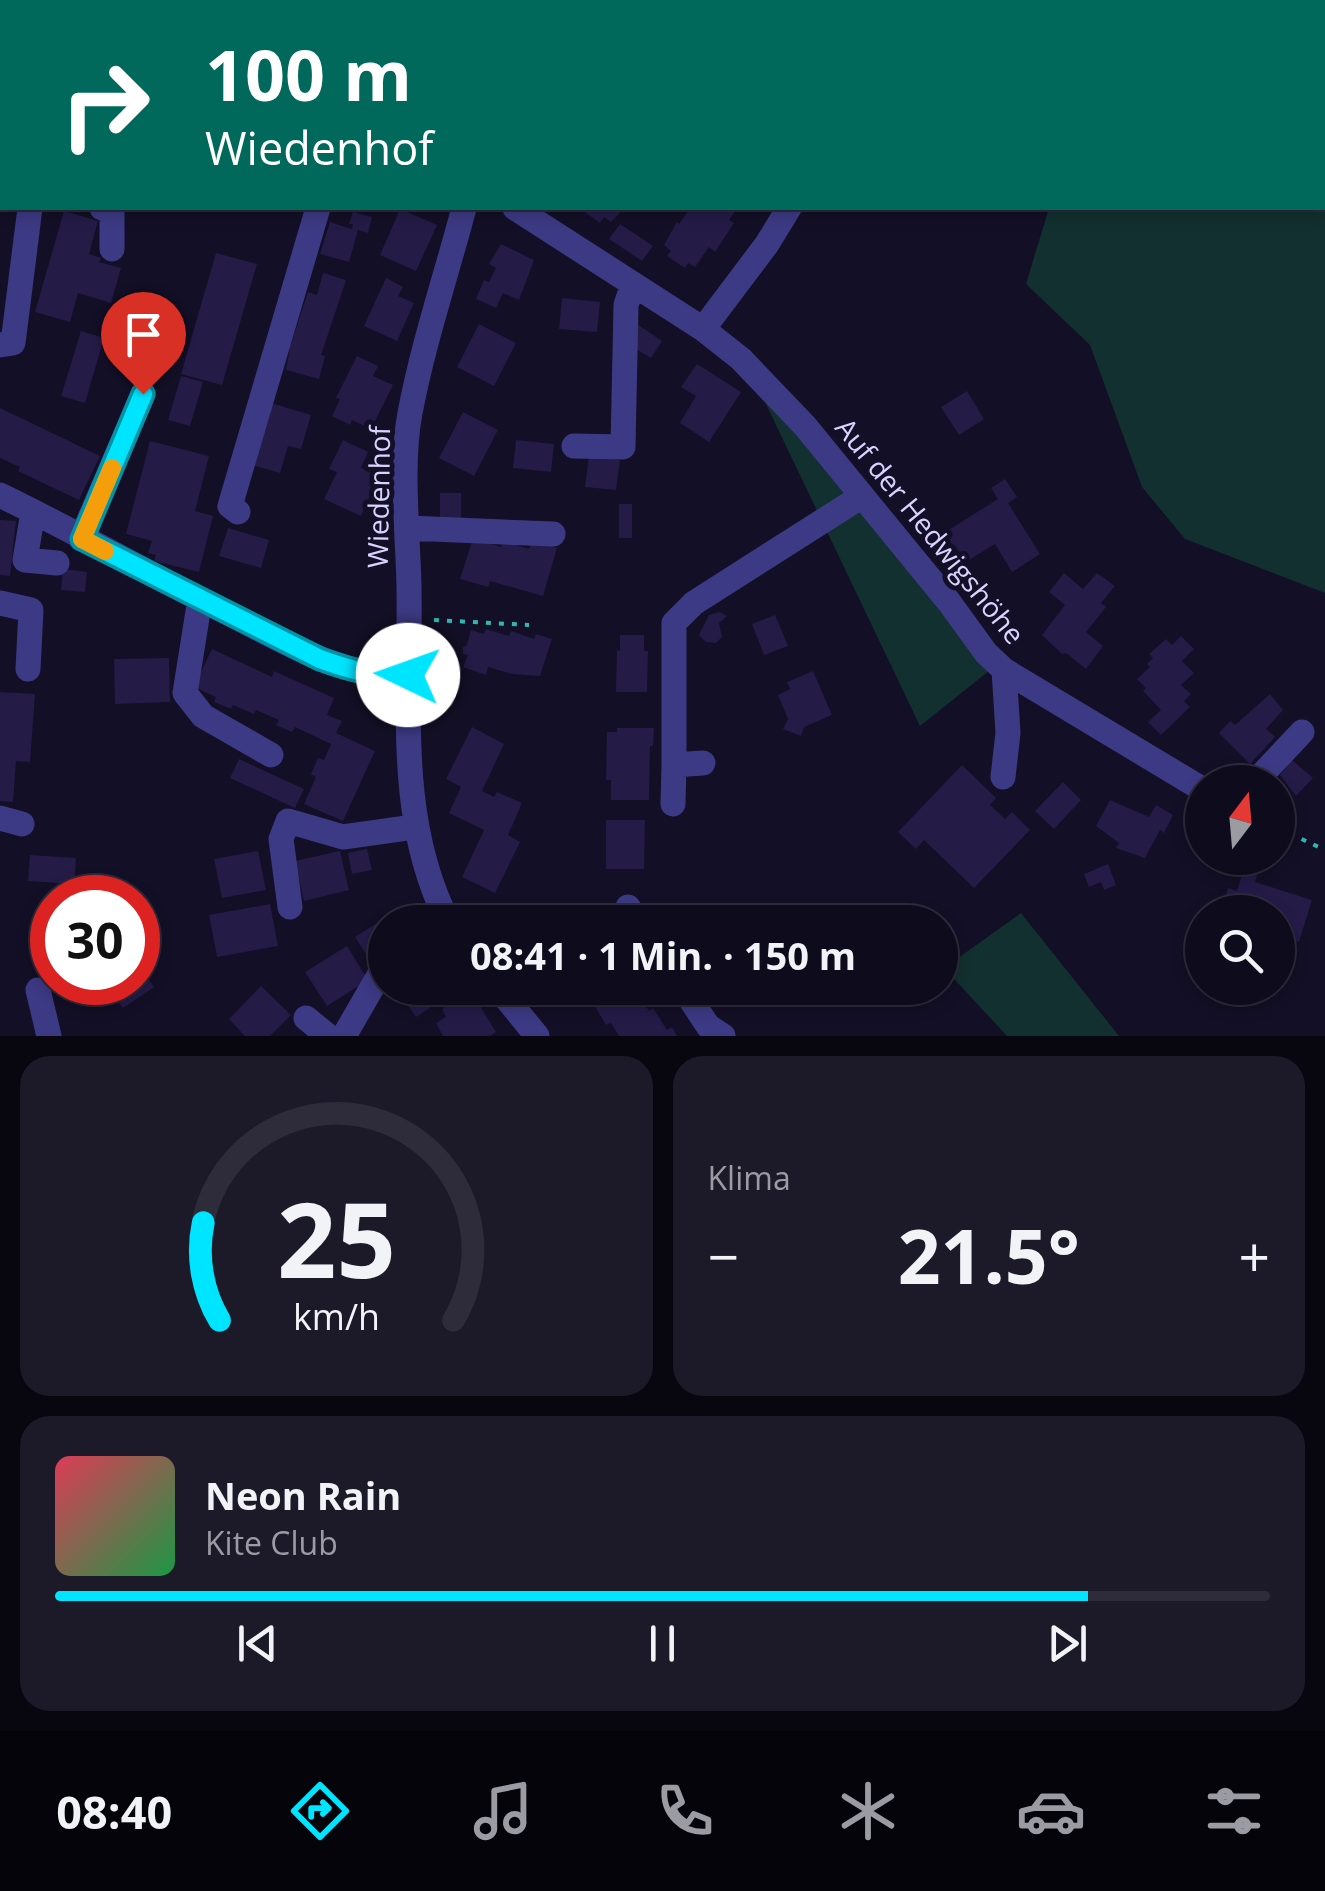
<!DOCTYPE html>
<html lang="de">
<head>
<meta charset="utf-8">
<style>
  :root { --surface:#0e0b1c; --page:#1c1929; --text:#f1f3f6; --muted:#9b9ba3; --line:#2e2b3b; --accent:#00e5ff }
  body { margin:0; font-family:"Open Sans",sans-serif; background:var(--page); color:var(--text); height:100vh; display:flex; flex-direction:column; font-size:38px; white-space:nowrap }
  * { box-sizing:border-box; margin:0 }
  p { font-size:32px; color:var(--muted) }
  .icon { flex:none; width:55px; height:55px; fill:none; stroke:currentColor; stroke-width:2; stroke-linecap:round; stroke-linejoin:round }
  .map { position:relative; height:1036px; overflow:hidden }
  .panel { display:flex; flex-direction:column; gap:20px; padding:20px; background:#08060f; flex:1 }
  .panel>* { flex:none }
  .hud { position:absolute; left:0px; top:0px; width:1325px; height:210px; box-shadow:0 5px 15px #0003,0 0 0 2px var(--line); background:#00695c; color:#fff; overflow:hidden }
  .needle { width:65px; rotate:16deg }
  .buttons { position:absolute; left:1185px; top:765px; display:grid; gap:20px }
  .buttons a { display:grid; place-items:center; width:110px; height:110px; border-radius:50%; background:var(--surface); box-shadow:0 5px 15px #0003,0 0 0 2px var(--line); font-size:50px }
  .speed { position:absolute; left:30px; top:875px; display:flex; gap:20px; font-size:50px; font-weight:700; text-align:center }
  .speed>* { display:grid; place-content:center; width:130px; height:130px; border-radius:50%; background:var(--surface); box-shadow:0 5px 15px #0003,0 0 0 2px var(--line); line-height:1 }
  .speed .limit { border:15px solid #d22; background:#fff; color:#111 }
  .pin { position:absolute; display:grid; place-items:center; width:85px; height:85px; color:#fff; margin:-102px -42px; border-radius:50% 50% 50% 0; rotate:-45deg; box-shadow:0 0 10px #0007 }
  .pin .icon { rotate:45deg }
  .me { position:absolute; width:110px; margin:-55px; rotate:273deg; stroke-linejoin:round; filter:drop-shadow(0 0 8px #0008) }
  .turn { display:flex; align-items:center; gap:35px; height:210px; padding:0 40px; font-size:45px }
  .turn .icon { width:130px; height:130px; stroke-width:2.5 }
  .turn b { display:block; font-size:70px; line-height:85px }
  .big { font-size:75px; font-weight:700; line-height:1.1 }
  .panel .tile { flex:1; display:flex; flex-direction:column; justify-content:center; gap:15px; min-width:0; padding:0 35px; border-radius:30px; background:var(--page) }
  .panel .dial { align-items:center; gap:0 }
  .dial svg { height:260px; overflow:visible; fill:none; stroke:var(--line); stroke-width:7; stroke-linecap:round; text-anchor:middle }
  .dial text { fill:var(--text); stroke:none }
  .song { display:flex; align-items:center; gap:30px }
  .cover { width:120px; height:120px; border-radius:15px; background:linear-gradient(135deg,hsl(350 70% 55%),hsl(140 70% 35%)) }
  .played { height:10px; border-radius:5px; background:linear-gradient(90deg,var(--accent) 85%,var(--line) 85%) }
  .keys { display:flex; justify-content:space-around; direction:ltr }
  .heat { display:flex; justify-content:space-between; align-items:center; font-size:55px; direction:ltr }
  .panel .tiles { flex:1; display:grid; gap:20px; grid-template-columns:1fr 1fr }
  .tile:last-child { grid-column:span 2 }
  .trip { position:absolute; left:368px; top:905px; width:590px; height:100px; border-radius:50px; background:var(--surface); box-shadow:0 5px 15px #0003,0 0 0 2px var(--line); font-weight:700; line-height:100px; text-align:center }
  .dock { display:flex; height:160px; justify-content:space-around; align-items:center; background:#06040b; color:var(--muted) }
  .dock .icon { width:70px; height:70px }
  .dock .current { color:var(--accent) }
  .dock b { font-size:45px; color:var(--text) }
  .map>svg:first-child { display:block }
</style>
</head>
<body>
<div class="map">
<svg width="1325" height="1036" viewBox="0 0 1325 1036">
  <rect width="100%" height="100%" fill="#130f26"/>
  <path fill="#12302f" d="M1146 0H1325V593L1185 539 1142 487 1090 345 1026 284 1049 208H1322V2H1144Z
    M753 377 989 671 920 726Z
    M1021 913 1119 1036H1007L944 968Z"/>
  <path fill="#241b47" d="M584 208H624L611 222 604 217 600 223 582 210Z
    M690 208H737L729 220 734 223 715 252 709 247 695 267 688 263 685 268 667 256 671 251 664 245 677 222 679 224Z
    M400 209 437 225 416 271 380 255Z
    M64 211 98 221 89 254 101 258 99 262 121 268 111 303 78 293 70 322 35 312Z
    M353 212 372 217 368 233 358 230 349 262 320 254 330 222 352 229 353 224H349Z
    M620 224 653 246 642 261 609 239Z
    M501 244 534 260 519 300 503 293 496 308 476 299 484 280 489 282 496 268 489 264Z
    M216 253 257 264 222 385 181 374Z
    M323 273 346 280 321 355 325 356 319 379 286 370 290 347 308 292 317 295Z
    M386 278 403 287 398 296 414 303 397 341 364 326Z
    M562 298 600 302 597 332 559 329Z
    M634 322 662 341 651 358 634 348Z
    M479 324 516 343 494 386 457 367Z
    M81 331 104 338 85 403 61 396Z
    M357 356 378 366 373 376 393 385 371 429 352 420 350 425 332 416 340 399 336 398Z
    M697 364 741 392 709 442 680 423 696 396 681 387Z
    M181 376 203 382 190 426 168 420Z
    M967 391 984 419 959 435 941 407Z
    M268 402 311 415 301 449 288 446 280 473 249 464Z
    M0 408 100 456 79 500 18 471 20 467 0 458Z
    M463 412 498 430 474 476 439 458Z
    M343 440 368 452 361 468 379 476 361 516 324 499 337 472 329 469Z
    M516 440 554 444 551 472 513 468Z
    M150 441 209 456 195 511 213 516 199 572 154 561 156 555 148 553 152 541 126 534Z
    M589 456 620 460 616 490 585 487Z
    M1005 479 1017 497 1008 503 1040 554 1012 572 995 544 964 563 944 533 998 499 991 488Z
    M440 493H461V524H440Z
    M619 504H632V538H619Z
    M0 520 16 521 10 576 0 575Z
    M228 528 269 540 261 568 219 556Z
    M473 538 501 547 503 541 529 549 532 540 557 548 543 596 490 581 488 587 460 579Z
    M63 569 87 572 85 592 61 590Z
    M1064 573 1083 589 1097 573 1115 586 1101 603 1106 607 1086 632 1103 646 1086 669 1066 653 1062 654 1042 635 1065 605 1049 592Z
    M720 612 727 616 719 623 722 637 716 643 706 642 699 635 709 615Z
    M775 615 788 646 764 655 752 624Z
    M486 629 509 636 511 631 534 639 536 634 552 639 540 676 512 674 488 667 486 675 463 667 468 655 463 654V647L467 645 471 630 484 634Z
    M620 635H644V651H648L647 692H616L617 650 620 651Z
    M1181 636 1194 649 1182 661 1194 673 1181 685 1191 694 1184 701 1190 707 1161 735 1148 722 1161 710 1143 691 1146 688 1137 679 1150 667 1147 664 1153 658 1149 654 1166 639 1172 645Z
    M212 649 272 677 274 671 334 698 327 715 342 721 336 733 375 751 343 821 304 804 316 777 311 774 318 758 324 760 331 744 295 727 292 732 276 725 279 720 256 710 254 714 233 705 231 709 214 702 216 697 194 687Z
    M169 658 170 702 115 704 114 659Z
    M813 671 832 715 804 727 801 736 783 729 788 719 778 695 790 689 787 682Z
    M0 692 35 694 30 762 16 761 13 802 0 801Z
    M1270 694 1283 710 1266 729 1275 737 1250 764 1219 733 1230 721 1235 725Z
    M472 727 504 744 482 791 494 797 497 792 522 803 508 835 520 842 495 893 462 877 484 830 449 813 461 787 446 779Z
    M617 728H654L653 746H650L649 800H611V780H606L607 732H617Z
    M239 759 304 789 295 808 230 778Z
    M1292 760 1313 778 1296 796 1280 775Z
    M962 765 996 798 990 805 1005 819 1012 812 1030 830 974 888 924 840 916 849 898 832Z
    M1063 782 1081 800 1054 829 1035 811Z
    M1110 800 1149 817 1156 805 1173 815 1164 833 1160 830 1145 858 1116 848 1119 843 1096 826Z
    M606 820H645L644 869H606Z
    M367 849 372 870 352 874 348 853Z
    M258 851 266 890 222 898 214 859Z
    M340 851 349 890 304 901 295 861Z
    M30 855 76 858 74 884 28 881Z
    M1108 864 1116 885 1104 890 1101 882 1089 887 1084 874Z
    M1243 871 1257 875 1255 882 1312 900 1299 942 1278 935V912H1221L1228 888 1237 891Z
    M270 904 278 946 217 957 209 915Z
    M729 907 740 922H703L701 919 716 909 719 913Z
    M396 911 404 922H385V942L366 954 355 937Z
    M519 914H539V922H520Z
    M347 946 368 980 327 1006 305 972Z
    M138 953 149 971 145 974 154 987 123 1008 108 987 99 993 92 982H138Z
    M261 986 291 1015 270 1036H245L229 1019Z
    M396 988H461L416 1017Z
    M577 988H629L631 991 635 989 649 1011 653 1008 667 1030 672 1027 677 1036H619L611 1023 606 1025 593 1003 588 1006Z
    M746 988H777L755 1002Z
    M465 995 470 1005 477 1001 496 1032 490 1036H443L436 1023 446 1017 442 1009Z"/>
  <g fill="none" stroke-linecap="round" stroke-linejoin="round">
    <path stroke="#2fb8b0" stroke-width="4" stroke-dasharray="5 8" stroke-linecap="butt" d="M300 2 302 0
      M434 620 529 625
      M1278 828 1325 850
      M468 914 603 907"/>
    <path stroke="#3d3a85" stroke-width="25" d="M397 0 400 2
      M493 2 495 0
      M907 2 909 0
      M0 109 2 110
      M0 139 2 140
      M102 208 112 212V249
      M515 208 703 329 741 359 805 426 949 602 986 653 1004 670 1202 789
      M703 329 767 244 789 208
      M0 345 13 343 30 208
      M574 446 623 447 626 305 633 284
      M0 495C79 533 155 578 234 616 289 644 344 679 408 675
      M33 512 25 560 57 563
      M238 512 230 506 318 208
      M408 528 553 534
      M81 539 143 394
      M200 599 185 693 203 716 271 755
      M0 603 31 610 28 669
      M674 765V623L694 603 862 496
      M1003 777 1008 733 1004 670
      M1255 782 1302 732
      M673 804 674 765 703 763
      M0 818 22 824
      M290 907 281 839 288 821 343 837 414 827
      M628 907 638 922
      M448 922C395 818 411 701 409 587 408 534 400 465 410 413 423 344 446 276 464 208
      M498 988 537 1036
      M683 988 708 1026 723 1036
      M38 990 49 1036
      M306 1018 328 1036
      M344 1036 385 965"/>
  </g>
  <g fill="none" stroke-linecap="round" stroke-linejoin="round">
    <g stroke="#0095a6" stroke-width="25">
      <path id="route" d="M143 394 82 539 320 659C350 670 376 677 408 675"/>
    </g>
    <use href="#route" stroke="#00e5ff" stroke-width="18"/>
    <path stroke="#f59e0b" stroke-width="18" d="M105 551 82 539 112 468"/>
  </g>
  <g text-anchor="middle" stroke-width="10" stroke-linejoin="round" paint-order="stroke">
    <g font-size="28" fill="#d9d4ff" stroke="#130f26">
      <text transform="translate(379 497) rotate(-89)" y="10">Wiedenhof</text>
      <text transform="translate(930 531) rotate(51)" y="10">Auf der Hedwigshöhe</text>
    </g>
  </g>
</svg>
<div class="buttons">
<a><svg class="needle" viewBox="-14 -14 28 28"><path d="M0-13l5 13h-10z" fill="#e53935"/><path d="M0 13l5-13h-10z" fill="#9b9ba3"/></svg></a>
<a><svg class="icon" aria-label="search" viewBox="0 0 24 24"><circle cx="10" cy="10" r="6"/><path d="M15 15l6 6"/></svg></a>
</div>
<div class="speed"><div class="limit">30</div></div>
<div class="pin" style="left:143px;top:394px;background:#d93025"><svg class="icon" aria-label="arrive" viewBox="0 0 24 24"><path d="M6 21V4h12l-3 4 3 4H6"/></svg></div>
<svg class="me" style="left:408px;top:675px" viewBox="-20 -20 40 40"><circle r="19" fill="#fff"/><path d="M0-13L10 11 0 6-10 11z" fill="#00e5ff"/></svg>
<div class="trip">08:41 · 1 Min. · 150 m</div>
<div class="hud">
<div class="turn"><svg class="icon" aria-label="right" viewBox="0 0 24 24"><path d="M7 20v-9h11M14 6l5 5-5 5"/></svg><div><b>100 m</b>Wiedenhof</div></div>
</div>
</div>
<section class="panel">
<div class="tiles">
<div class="tile dial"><svg viewBox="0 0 100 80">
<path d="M14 69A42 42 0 1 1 86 69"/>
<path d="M14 69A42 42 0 0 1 9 39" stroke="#00e5ff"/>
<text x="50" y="56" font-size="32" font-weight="700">25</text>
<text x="50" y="72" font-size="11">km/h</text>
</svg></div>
<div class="tile"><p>Klima</p>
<div class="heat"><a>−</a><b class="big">21.5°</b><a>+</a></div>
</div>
<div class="tile">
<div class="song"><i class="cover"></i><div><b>Neon Rain</b><p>Kite Club</p></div></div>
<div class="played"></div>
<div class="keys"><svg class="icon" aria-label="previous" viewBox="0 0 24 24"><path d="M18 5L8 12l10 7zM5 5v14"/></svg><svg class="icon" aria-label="pause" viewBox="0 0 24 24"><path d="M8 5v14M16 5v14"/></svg><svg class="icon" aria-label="next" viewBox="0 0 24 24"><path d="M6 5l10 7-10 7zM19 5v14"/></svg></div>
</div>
</div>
</section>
<nav class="dock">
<b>08:40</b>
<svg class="icon current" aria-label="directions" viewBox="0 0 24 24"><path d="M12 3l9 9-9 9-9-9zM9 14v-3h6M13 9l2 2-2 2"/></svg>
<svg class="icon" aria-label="music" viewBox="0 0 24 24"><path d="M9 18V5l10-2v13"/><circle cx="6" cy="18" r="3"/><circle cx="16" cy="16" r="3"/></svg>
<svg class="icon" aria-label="phone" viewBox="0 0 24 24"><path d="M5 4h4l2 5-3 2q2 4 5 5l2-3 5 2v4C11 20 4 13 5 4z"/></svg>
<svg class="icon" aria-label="climate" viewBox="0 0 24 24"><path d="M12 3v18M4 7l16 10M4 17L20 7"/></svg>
<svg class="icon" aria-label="car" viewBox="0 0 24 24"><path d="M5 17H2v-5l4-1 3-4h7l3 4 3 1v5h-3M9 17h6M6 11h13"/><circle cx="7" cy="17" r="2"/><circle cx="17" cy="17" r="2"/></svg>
<svg class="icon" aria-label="filters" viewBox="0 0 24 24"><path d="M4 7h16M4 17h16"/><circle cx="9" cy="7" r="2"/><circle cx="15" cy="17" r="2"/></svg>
</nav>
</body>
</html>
